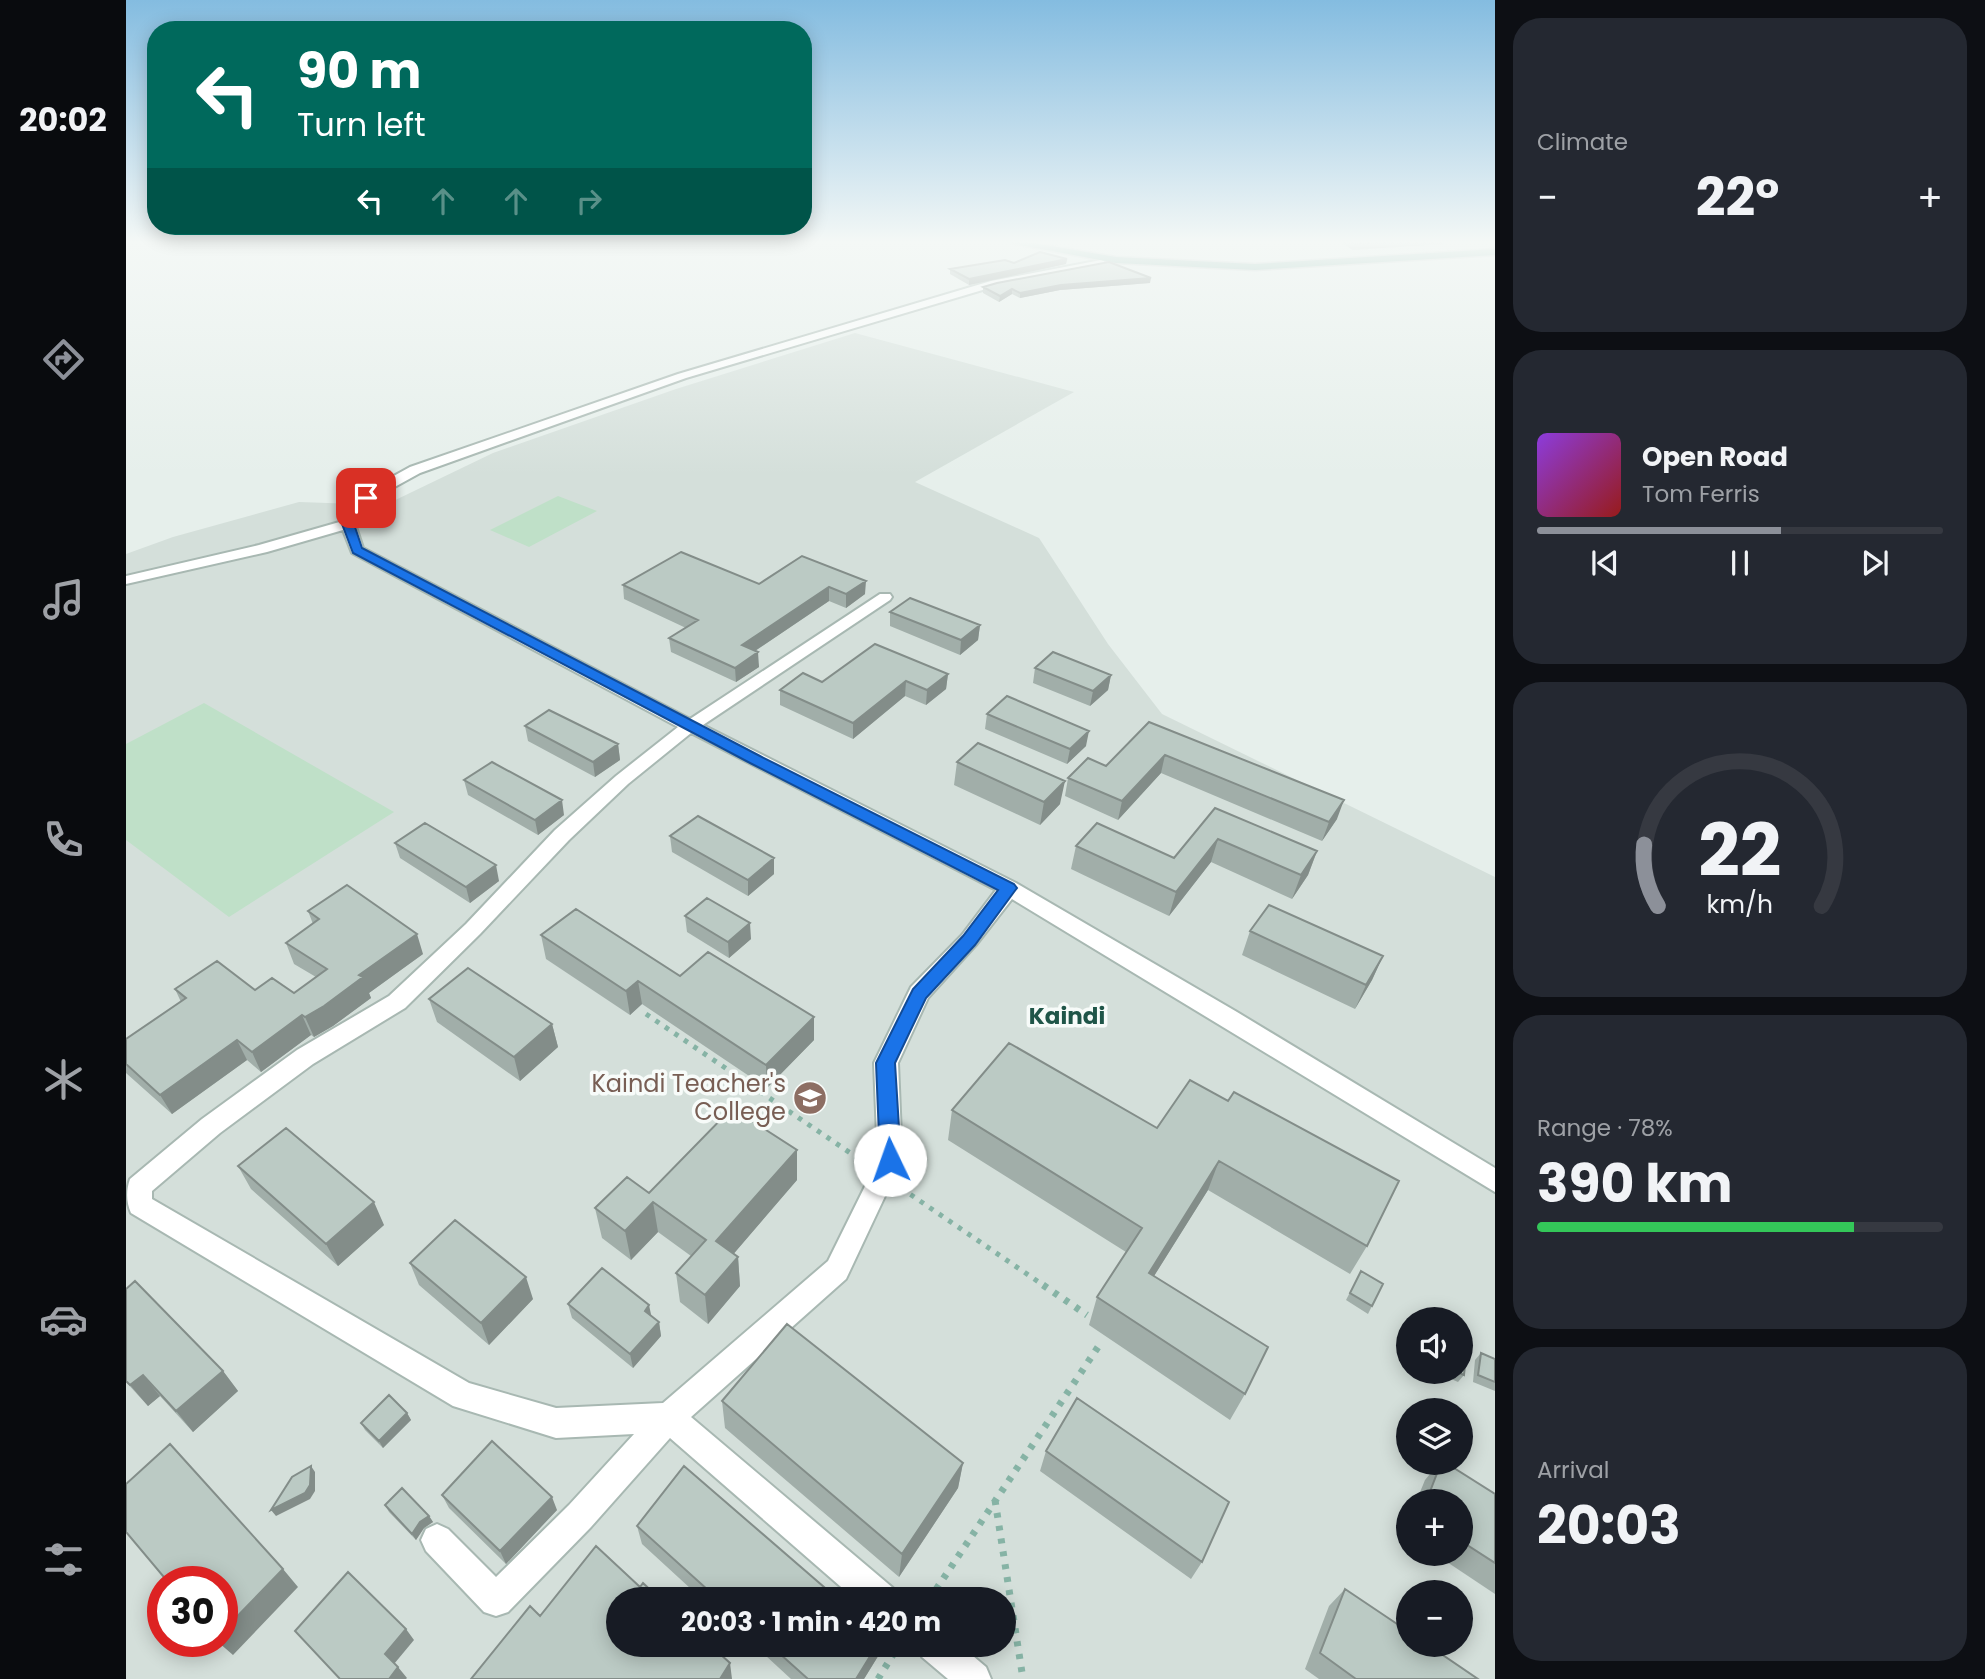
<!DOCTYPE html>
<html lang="en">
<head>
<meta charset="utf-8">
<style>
  :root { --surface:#171b24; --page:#242831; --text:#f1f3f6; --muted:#9ea1a6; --line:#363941; --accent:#8c9099 }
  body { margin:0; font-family:Poppins,sans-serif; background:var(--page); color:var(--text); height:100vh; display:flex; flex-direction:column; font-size:26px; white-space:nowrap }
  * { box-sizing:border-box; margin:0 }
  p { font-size:23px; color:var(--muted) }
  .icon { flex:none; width:38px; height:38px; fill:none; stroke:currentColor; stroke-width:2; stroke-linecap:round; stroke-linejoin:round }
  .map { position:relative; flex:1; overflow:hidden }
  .panel { display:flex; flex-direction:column; gap:18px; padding:18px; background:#0d0f14; width:490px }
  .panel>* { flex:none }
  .guide { position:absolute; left:21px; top:21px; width:665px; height:214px; border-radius:28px; box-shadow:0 4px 18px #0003; background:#00695c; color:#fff; overflow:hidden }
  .tools { position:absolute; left:1270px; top:1307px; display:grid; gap:14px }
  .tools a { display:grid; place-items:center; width:77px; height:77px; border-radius:50%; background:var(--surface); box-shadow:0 4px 18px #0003; font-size:35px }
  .speed { position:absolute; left:21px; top:1566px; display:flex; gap:14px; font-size:35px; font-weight:700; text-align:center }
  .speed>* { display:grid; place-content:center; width:91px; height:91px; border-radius:50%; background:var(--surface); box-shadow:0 4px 18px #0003; line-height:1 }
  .speed .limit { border:10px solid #d22; background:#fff; color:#111 }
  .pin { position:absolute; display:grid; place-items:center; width:60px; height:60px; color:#fff; margin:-30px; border-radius:14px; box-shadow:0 4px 10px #0006 }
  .me { position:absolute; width:77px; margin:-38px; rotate:357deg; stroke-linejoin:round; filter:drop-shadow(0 0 5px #0008) }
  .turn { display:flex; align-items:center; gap:24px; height:147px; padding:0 35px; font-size:32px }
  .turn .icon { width:91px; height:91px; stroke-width:2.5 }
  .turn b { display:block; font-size:49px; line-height:60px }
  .lanes { display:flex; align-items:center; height:66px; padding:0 35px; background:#0003; justify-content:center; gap:35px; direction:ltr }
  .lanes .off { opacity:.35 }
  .big { font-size:52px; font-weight:700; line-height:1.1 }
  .panel .tile { flex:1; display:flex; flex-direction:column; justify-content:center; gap:10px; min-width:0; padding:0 24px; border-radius:28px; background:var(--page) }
  .panel .dial { align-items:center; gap:0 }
  .dial svg { height:182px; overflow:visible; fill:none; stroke:var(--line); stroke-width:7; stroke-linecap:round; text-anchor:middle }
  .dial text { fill:var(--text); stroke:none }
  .song { display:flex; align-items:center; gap:21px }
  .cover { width:84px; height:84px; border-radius:10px; background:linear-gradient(135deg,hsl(270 70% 55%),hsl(0 70% 35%)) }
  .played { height:7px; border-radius:4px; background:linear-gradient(90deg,var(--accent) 60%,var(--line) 60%) }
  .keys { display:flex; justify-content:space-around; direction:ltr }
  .heat { display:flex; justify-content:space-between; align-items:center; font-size:38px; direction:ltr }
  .charge { height:10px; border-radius:5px; background:linear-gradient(90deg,#34c759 78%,var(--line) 0) }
  .trip { position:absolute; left:480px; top:1587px; width:410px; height:70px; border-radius:35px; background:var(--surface); box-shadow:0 4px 18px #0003; font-weight:700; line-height:70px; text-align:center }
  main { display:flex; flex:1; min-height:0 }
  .dock { display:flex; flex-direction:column; width:126px; justify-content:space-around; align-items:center; background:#090b0e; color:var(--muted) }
  .dock .icon { width:49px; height:49px }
  .dock .current { color:var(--accent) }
  .dock b { font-size:32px; color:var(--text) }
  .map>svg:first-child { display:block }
</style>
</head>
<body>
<main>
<nav class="dock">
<b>20:02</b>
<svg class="icon current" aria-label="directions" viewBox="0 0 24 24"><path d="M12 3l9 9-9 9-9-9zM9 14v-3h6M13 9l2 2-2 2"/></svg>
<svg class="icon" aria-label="music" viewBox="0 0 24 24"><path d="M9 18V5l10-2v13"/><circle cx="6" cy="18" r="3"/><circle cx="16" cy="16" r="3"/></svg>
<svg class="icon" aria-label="phone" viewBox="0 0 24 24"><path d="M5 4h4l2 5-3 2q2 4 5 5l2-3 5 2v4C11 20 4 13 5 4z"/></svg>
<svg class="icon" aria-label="climate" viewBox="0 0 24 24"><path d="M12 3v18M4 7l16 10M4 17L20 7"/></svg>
<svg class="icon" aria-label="car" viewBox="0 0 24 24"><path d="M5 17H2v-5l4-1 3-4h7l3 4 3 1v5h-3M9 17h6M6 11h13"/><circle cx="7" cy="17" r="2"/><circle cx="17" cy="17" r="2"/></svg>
<svg class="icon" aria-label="filters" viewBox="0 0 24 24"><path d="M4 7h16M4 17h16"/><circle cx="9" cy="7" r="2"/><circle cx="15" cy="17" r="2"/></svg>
</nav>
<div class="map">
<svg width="1369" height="1679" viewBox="0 0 1369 1679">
  <rect width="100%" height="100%" fill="#e6efeb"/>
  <path fill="#d4dfda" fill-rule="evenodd" d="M729 333 948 392 789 482 913 538 982 644 1036 714 1369 877V1679H0V554L47 537 173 502 259 505 367 453 550 389ZM1283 1320H1335V1372H1283ZM1283 1410H1335V1463H1283ZM1283 1502H1335V1554H1283ZM37 1582H96V1642H37ZM1283 1592H1335V1645H1283ZM492 1600H877V1645H492Z"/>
  <path fill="#bfe0c8" d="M432 496 471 511 403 547 364 530Z
    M78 703 268 812 103 917 0 840V744Z"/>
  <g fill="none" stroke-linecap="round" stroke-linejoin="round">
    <g stroke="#a8b8b2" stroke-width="4">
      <path id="minor" d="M975 260 978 261V265L870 286 560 378 294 473 245 500 229 524 237 548 564 719 754 594H764L766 597 764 600 577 725 890 883 1111 1012 1369 1168V1192L886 899 850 945 802 998 772 1063 776 1160 720 1279 565 1417 767 1588 771 1600H730L544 1438 465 1527 382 1612 370 1616 358 1612 300 1551 295 1540 300 1529 311 1524 322 1529 370 1577 443 1505 508 1434 430 1438 327 1406 5 1213C0 1202 0 1190 4 1179L76 1119 171 1050 263 996 340 924 429 830 490 776 552 727 226 553 217 530 141 552 0 584V576L133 545 217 521 235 494 284 467 552 374 865 281ZM565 733 870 890 836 935 785 987 748 1063 752 1160 702 1261 537 1403 430 1408 343 1383 26 1199V1191L94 1133 187 1064 279 1008 354 934 443 840 502 784Z
        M791 1645H834L860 1667 865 1679H822L796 1657Z"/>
    </g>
    <g stroke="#c2cac8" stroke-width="3">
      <path id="primary" d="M868 240H890L990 257 1129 264 1369 249V255L1129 270 990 263Z"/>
    </g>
    <path stroke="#86b3a5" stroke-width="5" stroke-dasharray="4.5 7" stroke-linecap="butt" d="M520 1014 739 1163
      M775 1188 920 1287"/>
    <path stroke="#86b3a5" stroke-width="7" stroke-dasharray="5 8" stroke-linecap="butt" d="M917 1285 961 1315
      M869 1500 897 1679
      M803 1600 972 1347
      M752 1679 773 1645"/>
    <use href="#minor" fill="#fff" fill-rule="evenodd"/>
    <use href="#primary" fill="#6aa596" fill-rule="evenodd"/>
  </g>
  <path fill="#a1aea9" d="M1211 240H1319L1318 244 1227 250Z
    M941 259 940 264 843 285 824 274V269Z
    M1024 283 934 290 894 298 886 294 873 302 857 293V287Z
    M676 556 739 594 720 608 703 601 629 651 633 667 610 682 545 652 543 638 560 628 498 599 497 585 633 584Z
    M764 612 854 625 852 640 834 655 764 626Z
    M909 668 985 675 982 690 964 706 907 683Z
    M822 674 820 689 800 705 779 696 727 739 654 705V690L696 682Z
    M861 714 960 746 941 764 859 729Z
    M1023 722 1211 819 1196 841 1035 773 992 820 939 796 942 778 980 766Z
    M399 726 492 744 494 760 469 777 402 741Z
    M831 762 934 804 914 825 828 785Z
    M338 780 438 815 412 835 342 795Z
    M1089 808 1191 851 1182 875 1166 899 1085 862 1043 916 945 869 950 846 1048 858Z
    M544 836 648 874 622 896 546 852Z
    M269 843 373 881 344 903 274 858Z
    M182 911 297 954 243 993 245 998 207 1026 188 1037 185 1035 135 1072 121 1060 46 1114 0 1073V1039L55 1002 49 989 168 993 190 977 168 964 160 943 187 924Z
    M559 916 625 939 603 958 561 932Z
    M1124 931 1257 956 1246 980 1229 1009 1116 955Z
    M415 935 554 976 688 1017V1040L641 1088 516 1004 504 1015 420 959Z
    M303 999 426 1024 432 1047 394 1081 311 1022Z
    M1064 1080 1241 1246 1224 1274 1082 1190 1028 1276 1119 1394 1104 1420 963 1325 971 1297 1000 1252 822 1140 826 1110 1031 1128Z
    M112 1166 258 1225 212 1266 125 1189Z
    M671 1180 607 1254 612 1257 614 1286 582 1324 554 1302 550 1273 565 1256 532 1232 505 1260 476 1238 469 1208 523 1193Z
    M284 1263 407 1299 363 1345 293 1285Z
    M1235 1271 1246 1306 1242 1314 1220 1300Z
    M0 1289 97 1371 112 1391 67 1432 34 1396 22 1406 0 1382Z
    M442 1304 525 1316 533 1322 535 1336 507 1368 446 1318Z
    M1355 1353 1369 1359V1391L1347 1382 1349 1360Z
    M1309 1372H1335L1338 1375 1332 1382Z
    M596 1401 837 1463 832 1488 773 1577 599 1428Z
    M281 1413 285 1420 257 1448 239 1430 235 1423Z
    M920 1451 1076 1562 1065 1579 914 1471Z
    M1313 1463H1320L1369 1494V1594L1309 1554H1335V1502H1290L1299 1480Z
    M316 1495 431 1510 380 1564 323 1508Z
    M259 1505 303 1516 307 1522 298 1528 290 1540 263 1512Z
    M1283 1521V1536L1278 1533Z
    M511 1526 713 1600H577L516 1544Z
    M1219 1589 1352 1679H1193L1179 1669 1203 1606Z
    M628 1645H755L754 1653 738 1679H665Z"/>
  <path fill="#838d89" d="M941 259 940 264 843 285V279Z
    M1025 278 1024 283 934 290 894 298V293L935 285Z
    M886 289V294L873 302 874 296Z
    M740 581 739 594 720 608V594Z
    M703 587V601L617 659 616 645Z
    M854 625 852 640 834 655 835 640Z
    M632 652 633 667 610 682 609 668Z
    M822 674 820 689 800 705 801 690Z
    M985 675 982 690 964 706 967 691Z
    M780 681 779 696 727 739V723Z
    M963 731 960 746 941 764 944 749Z
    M492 744 494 760 469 777 467 762Z
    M1039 755 1035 773 992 820 996 801Z
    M939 781 934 804 914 825 918 802Z
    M436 800 438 815 412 835 409 820Z
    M1218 800 1211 819 1196 841 1203 822Z
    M1092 839 1085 862 1043 916 1050 892Z
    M1191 851 1182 875 1166 899 1175 875Z
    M648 858V874L622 896V880Z
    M370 865 373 881 344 903 340 887Z
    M624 923 625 939 603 958 602 942Z
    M291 934 297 954 243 993 245 998 207 1026 188 1037 179 1017 233 975Z
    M1257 956 1246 980 1229 1009 1240 985Z
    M512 981 516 1004 504 1015 500 991Z
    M176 1015 185 1035 135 1072 126 1052Z
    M688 1017V1040L641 1088 640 1065Z
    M426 1024 432 1047 394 1081 388 1057Z
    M111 1040 121 1060 46 1114 34 1095Z
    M671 1150V1180L593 1271 590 1241Z
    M1093 1161 1082 1190 1013 1300 1023 1273Z
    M248 1202 258 1225 212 1266 200 1244Z
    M527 1202 532 1232 505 1260 499 1231Z
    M612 1257 614 1286 582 1324 579 1295Z
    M400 1277 407 1299 363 1345 355 1323Z
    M523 1305 526 1319 519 1311Z
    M533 1322 535 1336 507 1368 504 1354Z
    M97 1371 112 1391 67 1432 50 1411Z
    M17 1375 34 1396 22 1406 4 1385Z
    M281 1413 285 1420 257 1448 253 1441Z
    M837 1463 832 1488 773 1577 776 1554Z
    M185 1466 189 1472V1491L184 1499 150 1516 145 1510Z
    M426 1497 431 1510 380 1564 374 1551Z
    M303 1516 307 1522 298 1528 290 1540 286 1534 294 1522Z
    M157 1569 172 1587 107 1655 92 1642H96V1632Z
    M280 1629 288 1640 268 1664 259 1654Z
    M751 1645H755L754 1653 738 1679H730Z
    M604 1663 606 1679H594Z
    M272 1667 281 1678 280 1679H263Z"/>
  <path fill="#bbcac4" stroke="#838d89" stroke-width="2" d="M1221 240H1295L1229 244Z
    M914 252 941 259 843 279 824 269 879 260 888 263Z
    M983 262 1025 278 935 285 894 293 886 289 874 296 857 287 871 283Z
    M555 552 633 584 676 556 740 581 720 594 703 587 616 645 632 652 609 668 543 638 572 620 497 585Z
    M784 598 854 625 835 640 764 612Z
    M749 644 822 674 801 690 780 681 727 723 654 690 677 673 696 682Z
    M927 652 985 675 967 691 909 668Z
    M881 696 963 731 944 749 861 714Z
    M423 710 492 744 467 762 399 726Z
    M1023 722 1218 800 1203 822 1039 755 996 801 942 778 962 758 980 766Z
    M852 743 939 781 918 802 831 762Z
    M366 762 436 800 409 820 338 780Z
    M1089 808 1191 851 1175 875 1092 839 1050 892 950 846 971 823 1048 858Z
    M572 816 648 858 622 880 544 836Z
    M299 823 370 865 340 887 269 843Z
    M221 885 291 934 233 975 237 977 198 1006 179 1017 176 1015 126 1052 111 1040 34 1095 0 1064V1039L60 998 49 989 91 961 129 990 146 978 168 993 201 969 160 943 193 919 182 911Z
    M581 898 624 923 602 942 559 916Z
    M1143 905 1257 956 1240 985 1124 931Z
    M450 909 554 976 582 952 688 1017 640 1065 512 981 500 991 415 935Z
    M342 968 426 1024 388 1057 303 999Z
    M883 1043 1031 1128 1064 1080 1102 1101 1108 1092 1273 1181 1241 1246 1093 1161 1023 1273 1142 1347 1119 1394 971 1297 1016 1228 826 1110Z
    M606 1108 671 1150 590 1241 612 1257 579 1295 550 1273 580 1240 527 1202 499 1231 469 1208 501 1177 523 1193Z
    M160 1128 248 1202 200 1244 112 1166Z
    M329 1220 400 1277 355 1323 284 1263Z
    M476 1268 523 1305 519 1311 533 1322 504 1354 442 1304Z
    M1235 1271 1257 1284 1246 1306 1224 1293Z
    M9 1281 97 1371 50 1411 17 1375 4 1385 0 1381V1289Z
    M661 1324 837 1463 776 1554 596 1401Z
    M1335 1353 1340 1355 1338 1375 1331 1372H1335Z
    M1355 1353 1369 1359V1382L1352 1375Z
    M263 1395 281 1413 253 1441 235 1423Z
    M951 1398 1103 1502 1076 1562 920 1451Z
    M366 1441 426 1497 374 1551 316 1495Z
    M44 1444 157 1569 96 1632V1582H42L0 1532V1484Z
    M1315 1463H1320L1369 1494V1563L1335 1541V1502H1300Z
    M185 1466 184 1485 179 1493 145 1510 166 1477Z
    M558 1466 713 1600H593L511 1526Z
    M276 1488 303 1516 294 1522 286 1534 259 1505Z
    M470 1546 514 1587 517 1583 535 1600H492V1645H584L604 1663 594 1679H345L404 1606 414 1616Z
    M222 1572 280 1629 259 1654 272 1667 263 1679H214L169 1631Z
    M1219 1589 1283 1632V1645H1302L1352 1679H1230L1194 1653Z
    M644 1645H751L730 1679H682Z"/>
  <linearGradient id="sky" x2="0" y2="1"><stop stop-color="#84bce0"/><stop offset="0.51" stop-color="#f4f8f6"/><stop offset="1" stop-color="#f4f8f6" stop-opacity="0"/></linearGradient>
  <rect width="1369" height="475" fill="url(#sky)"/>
  <path fill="#1a73e8" stroke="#114b97" stroke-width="2" d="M236 495 245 498 228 524 236 548 634 756 888 884 891 888 888 892 849 945 800 998 769 1063 775 1160 772 1167 764 1169 757 1167 754 1160 750 1063 787 989 837 936 872 890 624 763 227 553 216 524Z"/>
  <defs>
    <g id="university-disc" transform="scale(1.75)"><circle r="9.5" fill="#8d6e63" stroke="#f7fbf9"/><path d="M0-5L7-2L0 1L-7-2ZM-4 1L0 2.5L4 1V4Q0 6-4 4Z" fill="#fff"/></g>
  </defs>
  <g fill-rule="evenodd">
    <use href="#university-disc" x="684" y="1098"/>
  </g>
  <g text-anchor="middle" stroke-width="7" stroke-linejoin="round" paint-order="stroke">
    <g font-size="23" font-weight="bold" fill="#1f5548" stroke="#f7fbf9">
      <text x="941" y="1024">Kaindi</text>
    </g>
    <g font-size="24" fill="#785e54" stroke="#f7fbf9" text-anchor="end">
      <text x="660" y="1092">Kaindi Teacher's<tspan x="660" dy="28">College</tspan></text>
    </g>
  </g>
</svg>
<div class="tools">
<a><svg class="icon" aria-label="sound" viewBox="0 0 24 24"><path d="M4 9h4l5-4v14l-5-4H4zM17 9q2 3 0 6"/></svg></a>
<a><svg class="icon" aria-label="layers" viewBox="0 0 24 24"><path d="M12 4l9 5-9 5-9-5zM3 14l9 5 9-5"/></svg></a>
<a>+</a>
<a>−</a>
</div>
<div class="speed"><div class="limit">30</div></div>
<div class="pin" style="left:240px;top:498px;background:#d93025"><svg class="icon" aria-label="arrive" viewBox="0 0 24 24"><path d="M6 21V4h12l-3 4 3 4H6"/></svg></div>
<svg class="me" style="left:764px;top:1160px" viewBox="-20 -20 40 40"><circle r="19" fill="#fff"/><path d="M0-13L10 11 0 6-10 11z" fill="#1a73e8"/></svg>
<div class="trip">20:03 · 1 min · 420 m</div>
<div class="guide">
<div class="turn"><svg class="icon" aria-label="left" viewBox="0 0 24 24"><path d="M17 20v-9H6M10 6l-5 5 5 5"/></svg><div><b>90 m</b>Turn left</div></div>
<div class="lanes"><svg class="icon" aria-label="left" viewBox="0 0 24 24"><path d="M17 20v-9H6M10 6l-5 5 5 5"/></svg><svg class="icon off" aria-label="ahead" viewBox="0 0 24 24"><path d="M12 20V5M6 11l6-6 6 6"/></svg><svg class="icon off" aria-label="ahead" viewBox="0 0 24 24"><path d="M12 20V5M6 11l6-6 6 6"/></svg><svg class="icon off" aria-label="right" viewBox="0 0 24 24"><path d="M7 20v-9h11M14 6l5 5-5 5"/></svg></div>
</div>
</div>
<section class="panel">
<div class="tile"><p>Climate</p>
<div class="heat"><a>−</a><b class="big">22°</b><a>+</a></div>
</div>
<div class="tile">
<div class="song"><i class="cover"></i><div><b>Open Road</b><p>Tom Ferris</p></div></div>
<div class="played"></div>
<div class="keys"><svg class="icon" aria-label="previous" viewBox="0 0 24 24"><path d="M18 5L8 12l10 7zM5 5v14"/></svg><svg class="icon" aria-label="pause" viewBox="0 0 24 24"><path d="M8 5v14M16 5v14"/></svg><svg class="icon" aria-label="next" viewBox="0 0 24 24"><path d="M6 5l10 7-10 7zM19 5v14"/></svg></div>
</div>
<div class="tile dial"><svg viewBox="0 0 100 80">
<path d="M14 69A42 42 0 1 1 86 69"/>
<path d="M14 69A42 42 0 0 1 8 42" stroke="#8c9099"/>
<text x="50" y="56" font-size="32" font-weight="700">22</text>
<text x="50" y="72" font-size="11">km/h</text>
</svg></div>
<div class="tile"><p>Range · 78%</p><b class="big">390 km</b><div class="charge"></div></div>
<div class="tile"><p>Arrival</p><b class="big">20:03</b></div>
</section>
</main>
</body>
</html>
